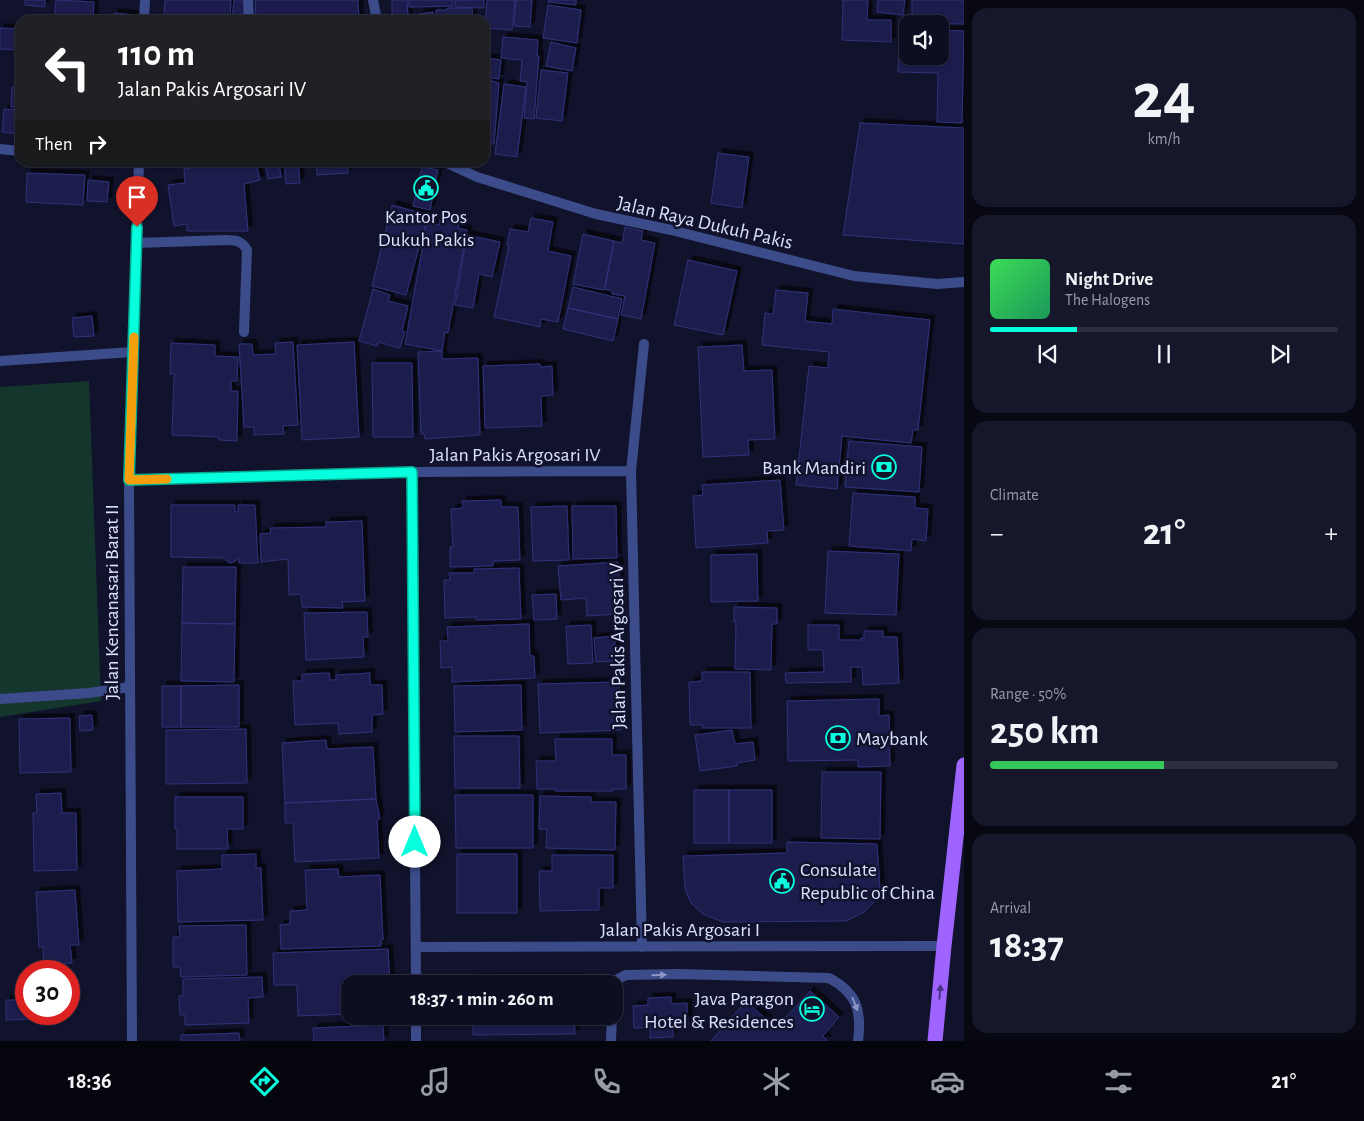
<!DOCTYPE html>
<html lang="en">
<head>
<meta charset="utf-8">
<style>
  :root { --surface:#0d0e21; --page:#16172a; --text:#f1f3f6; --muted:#9a9ca5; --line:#2d2e3f; --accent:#08ffdd }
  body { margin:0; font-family:"Alegreya Sans",sans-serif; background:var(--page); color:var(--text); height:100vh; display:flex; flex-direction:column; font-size:19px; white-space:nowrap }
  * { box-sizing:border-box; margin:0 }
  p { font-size:16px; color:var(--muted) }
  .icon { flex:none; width:28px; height:28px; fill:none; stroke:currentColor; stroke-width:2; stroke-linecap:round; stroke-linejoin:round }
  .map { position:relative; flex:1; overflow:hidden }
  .drawer { display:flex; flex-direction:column; gap:8px; padding:8px; background:#070812; width:400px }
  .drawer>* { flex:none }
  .banner { position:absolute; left:15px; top:15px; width:475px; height:152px; border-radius:15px; box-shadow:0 1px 4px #0004,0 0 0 1px var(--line); background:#202124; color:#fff; overflow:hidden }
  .controls { position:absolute; left:899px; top:15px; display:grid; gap:10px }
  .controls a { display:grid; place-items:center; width:50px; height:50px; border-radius:10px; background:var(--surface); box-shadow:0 1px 4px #0004,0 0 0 1px var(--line); font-size:25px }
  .speed { position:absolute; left:15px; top:960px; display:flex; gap:10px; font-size:25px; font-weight:700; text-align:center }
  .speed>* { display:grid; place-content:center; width:65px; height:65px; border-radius:50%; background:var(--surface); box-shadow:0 1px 4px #0004,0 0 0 1px var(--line); line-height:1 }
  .speed .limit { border:8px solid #d22; background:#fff; color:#111 }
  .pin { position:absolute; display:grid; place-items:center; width:42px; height:42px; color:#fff; margin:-51px -21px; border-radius:50% 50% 50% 0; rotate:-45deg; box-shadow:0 0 5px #0007 }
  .pin .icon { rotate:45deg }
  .me { position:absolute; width:55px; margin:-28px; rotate:0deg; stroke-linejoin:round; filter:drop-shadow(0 0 4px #0008) }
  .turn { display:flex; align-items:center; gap:18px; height:105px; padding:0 20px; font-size:22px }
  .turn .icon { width:65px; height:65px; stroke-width:2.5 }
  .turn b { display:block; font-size:35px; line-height:42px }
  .then { display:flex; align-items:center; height:48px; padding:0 20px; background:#0003; gap:10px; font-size:19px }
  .big { font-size:38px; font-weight:600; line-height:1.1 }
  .drawer .tile { flex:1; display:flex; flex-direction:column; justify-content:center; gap:8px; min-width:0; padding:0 18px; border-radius:15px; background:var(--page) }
  .drawer .dial { align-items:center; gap:0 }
  .dial b { font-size:65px; line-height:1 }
  .song { display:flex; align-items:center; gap:15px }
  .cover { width:60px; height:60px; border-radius:8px; background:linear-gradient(135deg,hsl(130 70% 55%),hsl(150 70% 35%)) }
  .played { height:5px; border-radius:2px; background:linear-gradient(90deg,var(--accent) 25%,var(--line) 25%) }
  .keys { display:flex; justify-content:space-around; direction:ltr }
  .heat { display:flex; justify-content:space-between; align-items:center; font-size:28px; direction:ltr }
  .charge { height:8px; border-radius:4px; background:linear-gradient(90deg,#34c759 50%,var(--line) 0) }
  .trip { position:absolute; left:341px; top:975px; width:282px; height:50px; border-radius:15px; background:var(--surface); box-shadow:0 1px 4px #0004,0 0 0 1px var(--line); font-weight:600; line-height:50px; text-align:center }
  .dock { display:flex; height:80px; justify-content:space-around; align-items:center; background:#05060d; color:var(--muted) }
  .dock .icon { width:35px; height:35px }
  .dock .on { color:var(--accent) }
  .dock b { font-size:22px; color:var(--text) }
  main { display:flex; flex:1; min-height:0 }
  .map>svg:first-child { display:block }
</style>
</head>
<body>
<main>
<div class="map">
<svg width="964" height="1041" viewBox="0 0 964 1041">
  <defs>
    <filter id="shadow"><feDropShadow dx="4.5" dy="-4.5" stdDeviation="0" flood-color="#0009"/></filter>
  </defs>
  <rect width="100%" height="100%" fill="#11132c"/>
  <path fill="#14362d" d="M89 381 101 701 0 717V387Z"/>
  <path fill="#1d1f4d" stroke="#2f3279" filter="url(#shadow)" d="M25 0H45V7L25 5Z
    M56 0 94 2 93 20H54Z
    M165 0H231L230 20 164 16Z
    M234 0H245L243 20H232Z
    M255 0H358L359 20H256Z
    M392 0H407L408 17H392Z
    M409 0H453V6L409 7Z
    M455 0H484V8L455 7Z
    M487 0H515L512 30 485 28Z
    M516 0H532L530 27 514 26Z
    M549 0H576V5L548 2Z
    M843 0H868L867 20H891V42L842 40Z
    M878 0H905L903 15 877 12Z
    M912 0H964V24L912 23Z
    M548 5 581 10 577 43 543 38Z
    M447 8H472L473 20H436V10H447Z
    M433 12V20H419V14Z
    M114 13 136 15 135 20H113Z
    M0 28 20 29 19 50 0 49Z
    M899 29H908V56H940V30L964 31 962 123 937 122 938 73 898 72Z
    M503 37 538 40 537 56H539L534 119 524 118 527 82 520 81 522 60 501 58Z
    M551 42 576 48 572 71 546 66Z
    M486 58 501 60 499 79 485 77Z
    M541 70 568 73 562 121 536 118Z
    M485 79 499 83 494 144 485 143Z
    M504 84 526 87 517 157 495 154Z
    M12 87H20V108L11 107Z
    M4 109 20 110V134L2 132Z
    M860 123 964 128V244L843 235Z
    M718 153 749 157 742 208 711 203Z
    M205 162H256L260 180 244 184 248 231H187V224L174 226 168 185 185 183 184 169 205 165Z
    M265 162H279L281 177 268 179Z
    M284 162H298L300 183 286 184Z
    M316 162H347L348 173 317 175Z
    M422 167 438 170 430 210 413 206Z
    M27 173 85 175 83 205 26 202Z
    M88 180 109 182 107 202 87 201Z
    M392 205 428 215 406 295 372 286Z
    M531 218 553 222 548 251 571 256 558 322 541 319 540 327 494 317 509 245H507L510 229 528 232Z
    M440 219 459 223 458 228 467 230 448 333 445 332 442 351 405 344 427 222 439 225Z
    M625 227 643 231 641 240 655 243 641 319 621 315 625 296 612 294V291L605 289 614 241 622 243Z
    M583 234 614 241 604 290 573 284Z
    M467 235 500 242 492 277 479 274 473 308 455 305Z
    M688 260 737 271 723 335 674 325Z
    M573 287 622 299 618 319 568 308Z
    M373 289 390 295 388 301 408 306 402 331 405 332 400 348 378 342 377 346 359 341Z
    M776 290 808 293 805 321 832 324 833 309 930 320 918 430H913L911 443 842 436 837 489 796 485 809 366 828 368 829 352 762 345 765 313 773 314Z
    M568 308 618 319 613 341 563 329Z
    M92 316 94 336 74 337 72 318Z
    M293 342 298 425 283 426 284 434 254 435V427H244L239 344H252L253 355 276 354 275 343Z
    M354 342 359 437 302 440 297 345Z
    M171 343 215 345V356L238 357 237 381H231V391H238L237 441 219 440V437L172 435 174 376H176V374H170Z
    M742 345 744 371 772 370 775 439 748 440 749 455 703 457 698 347Z
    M442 351V359L478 358 480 435 425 439 424 434H421L418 352Z
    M372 363H412L413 437H373Z
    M540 364V367L552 366 553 395 541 396 542 426 485 428 483 366Z
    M849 441 922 447 919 492 845 487Z
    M780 480 784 530 767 531 768 543 696 548 693 496 703 495 702 485Z
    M853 493 915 497V508L928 509 926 541 912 539 911 551 849 546Z
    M501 500V507H518L520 560 493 561V566L450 567V547H453L451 509 463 508 462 501Z
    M171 505H235V512H238V505H255L258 563H239V558L237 559 234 562 230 563 227 561 225 558 171 557Z
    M567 506 569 560 533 561 531 507Z
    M572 506H616L617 558 573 559Z
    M362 521 365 601 342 602 343 608 302 607 301 594 289 595 288 559 261 562 260 534 271 533 270 528 326 527V522Z
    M828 551 899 554 896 615 825 613Z
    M757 554 758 601 711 602V555Z
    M618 562 621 596H618L619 614 587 616 586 598 561 600 558 566Z
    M183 567H236L235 624 182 623Z
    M519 568 521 619 476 620V617L445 618 444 580H450L449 573H474V569Z
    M556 594 557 619 534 620 532 595Z
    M734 607 777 608V624H772L771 670 735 669 736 622H734Z
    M367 612 368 637H363L364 657 306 660 304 613Z
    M182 623 235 624 234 682 181 681Z
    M529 624 530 656H534L535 678 452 682V667L441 668 440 641H448L447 627Z
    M591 625 593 663 568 664 566 626Z
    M808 625H839V640H861V638H864V631H883V637H897L899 683 863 685 862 667H851V682L786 683 785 673 824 672 823 650H808Z
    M614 636 617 661 596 662 594 638Z
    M702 672H750L751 728H703V725H690L689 682 702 681Z
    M329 673 330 680H336V675L370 673V685H382L383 714 372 715V732L339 734 338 723 295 725 293 681H302V674Z
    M619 682 621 730 540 733 538 684Z
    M239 685V727H181V686Z
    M521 685 522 730 455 732 454 686Z
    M162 686H181V727H162Z
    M879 699V716L889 715 890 766 858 767V760L788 761 787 701Z
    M92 715 93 730 80 731 79 716Z
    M70 718 71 772 20 773 19 719Z
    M246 729 247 783 166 784V730Z
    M732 730 735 744 753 742 755 760 737 763V766L700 771 695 735Z
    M454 736H519L520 788H455Z
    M555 739H612V755H626V789H613V791H556V789H537L536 761H556Z
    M326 740 327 749 373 747 376 799 285 803 282 743Z
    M822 772H881L880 839 821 838Z
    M694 790H729V843H694Z
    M729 790H772V843H729Z
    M61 793 62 813H76L77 870 34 871 33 813H37L36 794Z
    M455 795H533V848H456Z
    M540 796 591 797V802H616L615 850 546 848 547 829H539Z
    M175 797H243V829H227L228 849H177V829H175Z
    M376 799 380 819H377L379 858 295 862 293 823H285V803Z
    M787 842 877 844 880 889 874 902 864 912 846 921 723 922 703 914 691 903 685 889 683 856 787 853Z
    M256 854V868H261L263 920 178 922 177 871 222 869V855Z
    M457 854H517V913H457Z
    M552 855H613V888H599V910L540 911 539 871H552Z
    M338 869 339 877 380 875 383 940H381V946L281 949 280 925 290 924V911L307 910 305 870Z
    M75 890 79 945H70L72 963 44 965 43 947H39L36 892Z
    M246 925 247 975 181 977 180 967H173V937H180L179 926Z
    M388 949 390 983 350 984V1014L298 1016 297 985H274L273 953Z
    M262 977 263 997 248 998 249 1023 185 1025V1015H180L179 996H183V979Z
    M574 978V984H473V979Z
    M810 991 839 1017 823 1036 828 1041H711L746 1001 776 1028Z
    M671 997V1004L687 1003 688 1026H673V1037L650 1038V1028H634L633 1006 648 1005V998Z
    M6 1000H26V1014H47V1019L6 1020Z
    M473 1016H574L575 1034 473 1035Z
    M383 1025 384 1041H314L313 1028Z
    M239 1033 240 1041H181V1035Z"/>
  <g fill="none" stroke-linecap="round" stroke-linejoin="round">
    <path stroke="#3c4c8b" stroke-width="10" d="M615 985 618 979 626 975 679 974 829 978C857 993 862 1010 858 1041
      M611 1041 612 1016"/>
    <path stroke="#3c4c8b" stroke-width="10" d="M248 0 249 20
      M373 0 377 20
      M144 20 145 0
      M0 149 20 151
      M445 162 477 177 596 214 671 230 854 276 937 284 964 282
      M137 243 226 240C236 240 242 241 247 250L244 332
      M0 361 133 352
      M412 472 416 984
      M129 480 412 472 631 471
      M0 699 89 693 129 687
      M416 947 944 946
      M642 947 631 471 644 344
      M416 1016V1041
      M132 1041 129 480 139 162"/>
    <path stroke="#9f63ff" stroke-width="15" d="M935 1041 944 946 964 765"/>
  </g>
  <defs><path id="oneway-solid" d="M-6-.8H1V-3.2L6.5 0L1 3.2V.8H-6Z" transform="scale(1.25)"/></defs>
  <g fill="#8c96c5">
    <use href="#oneway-solid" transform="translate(659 975) rotate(-1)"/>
    <use href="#oneway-solid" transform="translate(855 1004) rotate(68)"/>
  </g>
  <use fill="#4a3380" href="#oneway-solid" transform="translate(940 992) rotate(-85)"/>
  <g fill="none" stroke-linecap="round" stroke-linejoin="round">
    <g stroke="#05a690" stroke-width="12">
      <path id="route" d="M137 227 129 480 412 472 415 842"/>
    </g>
    <use href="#route" stroke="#08ffdd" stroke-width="9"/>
    <path stroke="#f59e0b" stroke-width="9" d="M134 337 129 480 167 479"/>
  </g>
  <defs>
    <g id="civic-ring" transform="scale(1.25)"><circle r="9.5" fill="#11132c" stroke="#08ffdd" stroke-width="1.5"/><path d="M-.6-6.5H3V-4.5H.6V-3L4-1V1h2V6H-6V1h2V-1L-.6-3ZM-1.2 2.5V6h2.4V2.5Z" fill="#08ffdd"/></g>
    <g id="bank-ring" transform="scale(1.25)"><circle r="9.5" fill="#11132c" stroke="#08ffdd" stroke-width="1.5"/><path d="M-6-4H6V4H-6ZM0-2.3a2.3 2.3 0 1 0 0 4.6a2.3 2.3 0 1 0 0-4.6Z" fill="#08ffdd"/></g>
    <g id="hotel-ring" transform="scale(1.25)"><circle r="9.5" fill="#11132c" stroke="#08ffdd" stroke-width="1.5"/><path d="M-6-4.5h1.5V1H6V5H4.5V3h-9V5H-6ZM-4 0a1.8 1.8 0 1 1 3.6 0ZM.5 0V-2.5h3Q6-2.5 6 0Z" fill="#08ffdd"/></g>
  </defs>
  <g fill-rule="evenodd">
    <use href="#civic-ring" x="426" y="188"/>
    <use href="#bank-ring" x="884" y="467"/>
    <use href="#bank-ring" x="838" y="738"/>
    <use href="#civic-ring" x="782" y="881"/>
    <use href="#hotel-ring" x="812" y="1009"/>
  </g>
  <g text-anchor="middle" stroke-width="5" stroke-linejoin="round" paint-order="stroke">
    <g font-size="20" fill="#dce0ff" stroke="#11132c" text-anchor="end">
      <text x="426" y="223" text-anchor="middle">Kantor Pos<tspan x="426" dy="23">Dukuh Pakis</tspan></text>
      <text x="866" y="474">Bank Mandiri</text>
      <text x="856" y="745" text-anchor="start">Maybank</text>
      <text x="800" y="876" text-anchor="start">Consulate<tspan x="800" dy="23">Republic of China</tspan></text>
      <text x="794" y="1005">Java Paragon<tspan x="794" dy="23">Hotel &amp; Residences</tspan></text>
    </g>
    <g font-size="20" fill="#dce0ff" stroke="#11132c">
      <text transform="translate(705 222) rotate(13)" y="7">Jalan Raya Dukuh Pakis</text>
      <text x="515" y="461">Jalan Pakis Argosari IV</text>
      <text transform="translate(111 602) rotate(-90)" y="7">Jalan Kencanasari Barat II</text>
      <text transform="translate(617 646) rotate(-91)" y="7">Jalan Pakis Argosari V</text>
      <text x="680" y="936">Jalan Pakis Argosari I</text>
    </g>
  </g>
</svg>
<div class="controls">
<a><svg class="icon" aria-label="sound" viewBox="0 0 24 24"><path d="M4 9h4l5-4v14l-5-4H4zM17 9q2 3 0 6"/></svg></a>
</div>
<div class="speed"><div class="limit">30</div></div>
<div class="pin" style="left:137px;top:227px;background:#d93025"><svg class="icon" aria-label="arrive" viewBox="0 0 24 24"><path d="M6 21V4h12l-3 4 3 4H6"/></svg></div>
<svg class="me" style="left:415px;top:842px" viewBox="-20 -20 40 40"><circle r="19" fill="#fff"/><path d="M0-13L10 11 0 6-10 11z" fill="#08ffdd"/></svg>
<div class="trip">18:37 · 1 min · 260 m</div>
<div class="banner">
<div class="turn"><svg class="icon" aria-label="left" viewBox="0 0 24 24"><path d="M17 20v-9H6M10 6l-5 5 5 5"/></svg><div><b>110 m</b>Jalan Pakis Argosari IV</div></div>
<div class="then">Then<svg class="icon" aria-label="right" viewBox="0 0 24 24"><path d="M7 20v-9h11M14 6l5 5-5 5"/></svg></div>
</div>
</div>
<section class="drawer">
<div class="tile dial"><b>24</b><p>km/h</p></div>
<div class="tile">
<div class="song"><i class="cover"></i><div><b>Night Drive</b><p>The Halogens</p></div></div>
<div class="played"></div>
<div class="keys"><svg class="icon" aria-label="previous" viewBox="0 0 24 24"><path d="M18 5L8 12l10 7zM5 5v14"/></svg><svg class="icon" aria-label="pause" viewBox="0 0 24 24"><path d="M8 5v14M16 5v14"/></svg><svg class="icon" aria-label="next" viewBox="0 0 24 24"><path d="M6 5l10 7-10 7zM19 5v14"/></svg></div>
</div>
<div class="tile"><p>Climate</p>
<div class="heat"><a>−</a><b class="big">21°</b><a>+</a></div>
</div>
<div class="tile"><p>Range · 50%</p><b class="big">250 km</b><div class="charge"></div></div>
<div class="tile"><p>Arrival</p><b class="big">18:37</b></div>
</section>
</main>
<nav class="dock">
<b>18:36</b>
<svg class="icon on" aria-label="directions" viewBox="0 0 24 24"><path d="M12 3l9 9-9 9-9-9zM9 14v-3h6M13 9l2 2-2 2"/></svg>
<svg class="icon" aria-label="music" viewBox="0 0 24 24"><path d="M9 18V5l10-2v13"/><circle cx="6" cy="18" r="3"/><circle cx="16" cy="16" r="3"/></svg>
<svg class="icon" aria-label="phone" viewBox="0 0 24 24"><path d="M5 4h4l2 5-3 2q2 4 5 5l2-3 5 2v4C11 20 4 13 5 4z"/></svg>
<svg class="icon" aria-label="climate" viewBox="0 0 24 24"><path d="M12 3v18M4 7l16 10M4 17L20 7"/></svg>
<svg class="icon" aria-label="car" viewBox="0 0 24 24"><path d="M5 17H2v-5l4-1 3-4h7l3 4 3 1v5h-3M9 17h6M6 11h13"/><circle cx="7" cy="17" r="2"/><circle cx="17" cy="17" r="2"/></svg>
<svg class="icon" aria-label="filters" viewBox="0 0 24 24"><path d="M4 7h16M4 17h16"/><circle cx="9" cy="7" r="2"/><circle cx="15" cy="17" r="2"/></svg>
<b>21°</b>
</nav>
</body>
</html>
